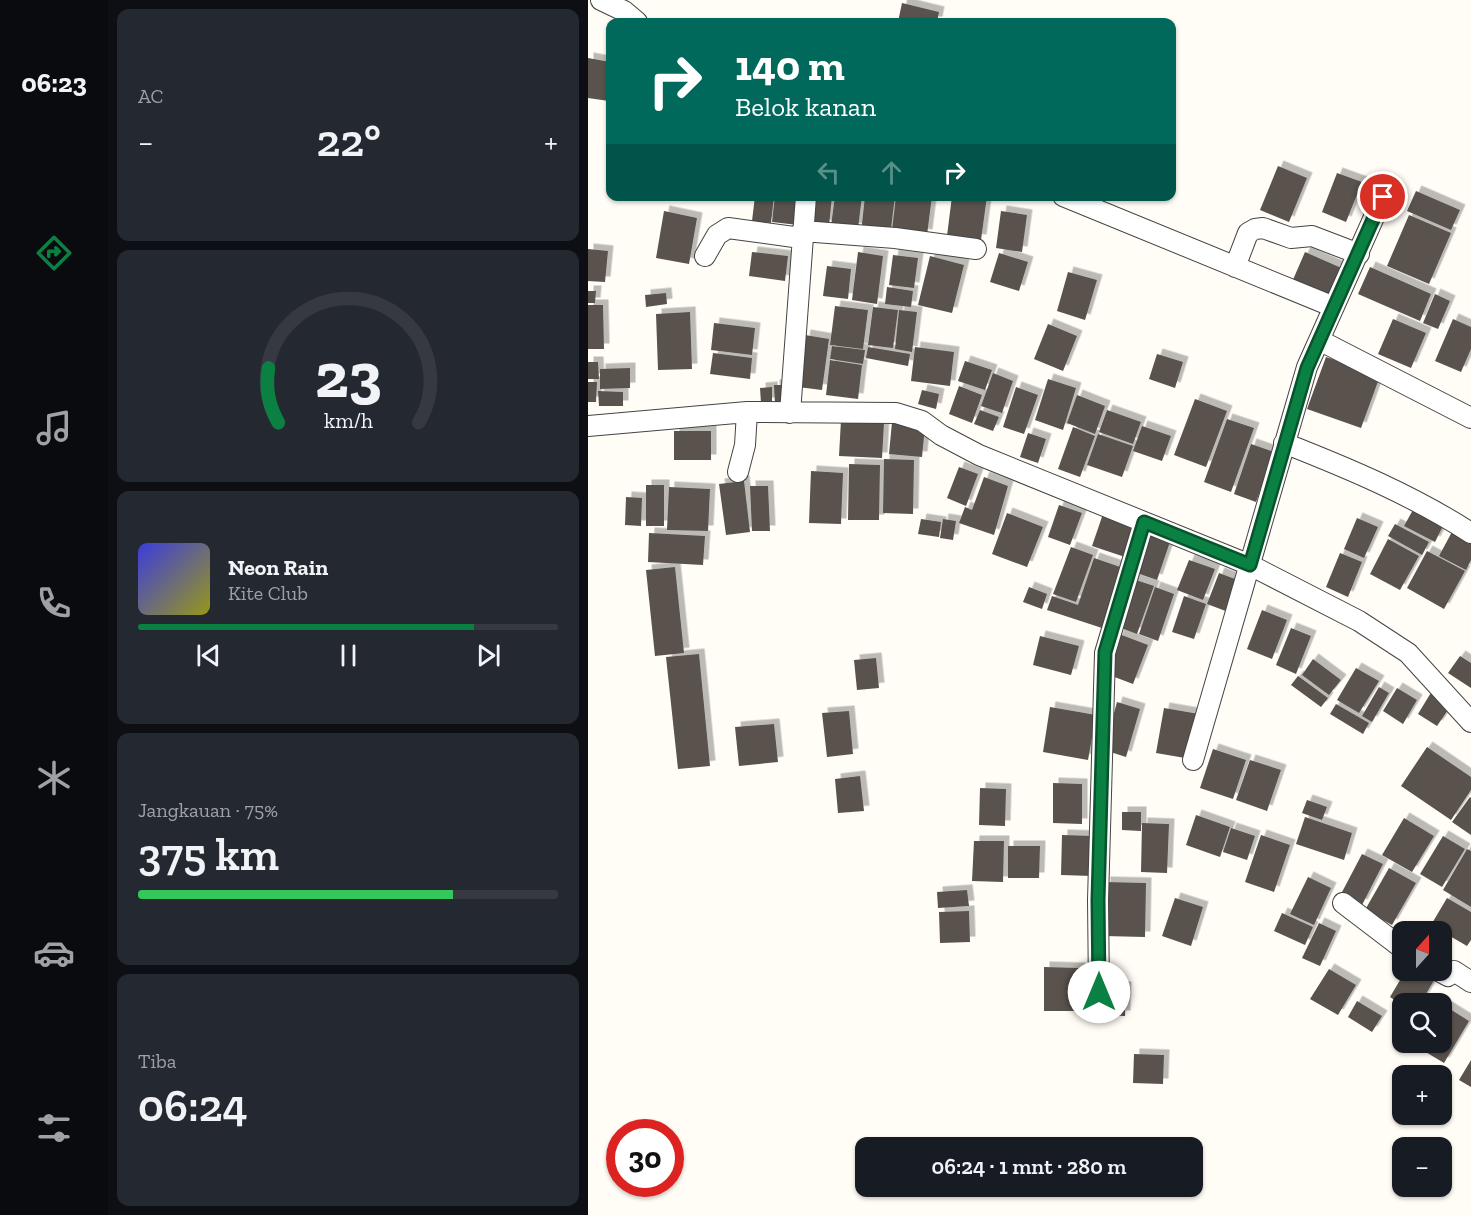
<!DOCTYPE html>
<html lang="id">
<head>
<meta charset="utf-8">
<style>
  :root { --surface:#171b24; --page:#242831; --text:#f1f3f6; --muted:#9ea1a6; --line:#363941; --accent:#0b8043 }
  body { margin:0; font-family:"Zilla Slab",serif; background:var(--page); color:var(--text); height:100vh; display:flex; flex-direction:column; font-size:22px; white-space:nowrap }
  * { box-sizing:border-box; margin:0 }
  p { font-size:20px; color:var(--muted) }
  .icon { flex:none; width:33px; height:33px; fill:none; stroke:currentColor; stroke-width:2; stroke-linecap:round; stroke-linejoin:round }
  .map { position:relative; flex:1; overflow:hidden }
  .drawer { display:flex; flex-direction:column; gap:9px; padding:9px; background:#0d0f14; width:480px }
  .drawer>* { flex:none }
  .banner { position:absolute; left:18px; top:18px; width:570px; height:183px; border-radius:12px; box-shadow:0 2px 4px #0004; background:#00695c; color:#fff; overflow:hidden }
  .needle { width:39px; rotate:21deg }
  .buttons { position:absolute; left:804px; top:921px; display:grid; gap:12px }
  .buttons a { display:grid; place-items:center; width:60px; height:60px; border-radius:12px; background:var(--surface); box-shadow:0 2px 4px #0004; font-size:30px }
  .speed { position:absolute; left:18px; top:1119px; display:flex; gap:12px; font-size:30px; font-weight:700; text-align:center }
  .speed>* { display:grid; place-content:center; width:78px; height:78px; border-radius:50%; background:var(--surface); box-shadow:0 2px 4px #0004; line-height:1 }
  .speed .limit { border:9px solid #d22; background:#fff; color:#111 }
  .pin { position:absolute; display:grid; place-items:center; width:51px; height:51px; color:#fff; margin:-26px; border:3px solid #fff; border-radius:50%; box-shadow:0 2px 6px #0007 }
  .me { position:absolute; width:66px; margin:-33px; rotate:0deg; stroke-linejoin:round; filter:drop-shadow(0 0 4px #0008) }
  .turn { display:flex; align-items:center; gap:21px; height:126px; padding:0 30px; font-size:27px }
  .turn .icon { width:78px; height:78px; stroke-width:2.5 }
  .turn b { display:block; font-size:42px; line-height:51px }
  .lanes { display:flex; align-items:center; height:57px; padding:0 30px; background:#0003; justify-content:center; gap:30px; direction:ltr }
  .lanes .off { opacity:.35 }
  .big { font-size:45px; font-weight:600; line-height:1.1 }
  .drawer .widget { flex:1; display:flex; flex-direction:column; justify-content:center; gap:9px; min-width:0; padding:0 21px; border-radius:12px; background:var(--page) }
  .drawer .dial { align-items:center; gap:0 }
  .dial svg { height:156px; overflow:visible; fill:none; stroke:var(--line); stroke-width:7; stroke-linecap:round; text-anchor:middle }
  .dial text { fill:var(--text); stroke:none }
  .song { display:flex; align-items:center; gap:18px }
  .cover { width:72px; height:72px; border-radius:9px; background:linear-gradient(135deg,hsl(240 70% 55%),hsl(60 70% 35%)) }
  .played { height:6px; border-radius:3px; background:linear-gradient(90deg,var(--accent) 80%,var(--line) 80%) }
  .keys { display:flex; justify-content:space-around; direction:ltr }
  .heat { display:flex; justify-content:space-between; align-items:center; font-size:33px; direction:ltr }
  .charge { height:9px; border-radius:4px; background:linear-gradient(90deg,#34c759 75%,var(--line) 0) }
  .trip { position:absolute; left:267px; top:1137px; width:348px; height:60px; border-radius:12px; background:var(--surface); box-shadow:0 2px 4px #0004; font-weight:600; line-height:60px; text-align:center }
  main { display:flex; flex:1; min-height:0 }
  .menu { display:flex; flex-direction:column; width:108px; justify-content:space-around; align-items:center; background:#090b0e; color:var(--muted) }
  .menu .icon { width:42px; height:42px }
  .menu .selected { color:var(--accent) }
  .menu b { font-size:27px; color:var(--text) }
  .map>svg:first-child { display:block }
</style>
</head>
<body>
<main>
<nav class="menu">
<b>06:23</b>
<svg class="icon selected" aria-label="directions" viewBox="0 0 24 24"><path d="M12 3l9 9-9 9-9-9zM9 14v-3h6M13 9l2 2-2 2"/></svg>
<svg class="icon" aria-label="music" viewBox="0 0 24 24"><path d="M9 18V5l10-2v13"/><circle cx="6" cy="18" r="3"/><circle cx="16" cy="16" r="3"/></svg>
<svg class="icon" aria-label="phone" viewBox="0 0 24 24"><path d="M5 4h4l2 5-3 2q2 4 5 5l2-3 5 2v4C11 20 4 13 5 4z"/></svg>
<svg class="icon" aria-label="climate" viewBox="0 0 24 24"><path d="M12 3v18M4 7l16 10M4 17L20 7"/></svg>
<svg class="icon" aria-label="car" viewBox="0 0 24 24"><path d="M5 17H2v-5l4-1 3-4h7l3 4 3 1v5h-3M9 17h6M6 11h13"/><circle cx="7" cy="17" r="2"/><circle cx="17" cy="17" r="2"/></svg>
<svg class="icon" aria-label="filters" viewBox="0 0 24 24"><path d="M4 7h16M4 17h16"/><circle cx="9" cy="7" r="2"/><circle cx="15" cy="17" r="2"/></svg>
</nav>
<section class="drawer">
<div class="widget"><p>AC</p>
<div class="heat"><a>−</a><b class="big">22°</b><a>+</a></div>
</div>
<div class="widget dial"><svg viewBox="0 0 100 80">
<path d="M14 69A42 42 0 1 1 86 69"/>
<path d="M14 69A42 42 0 0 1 9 41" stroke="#0b8043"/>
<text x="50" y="56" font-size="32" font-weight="700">23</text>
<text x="50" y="72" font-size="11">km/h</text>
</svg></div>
<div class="widget">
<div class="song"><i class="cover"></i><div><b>Neon Rain</b><p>Kite Club</p></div></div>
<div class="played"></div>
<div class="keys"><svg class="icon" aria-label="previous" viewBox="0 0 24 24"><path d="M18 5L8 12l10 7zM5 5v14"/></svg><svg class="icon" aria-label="pause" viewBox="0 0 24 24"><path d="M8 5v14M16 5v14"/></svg><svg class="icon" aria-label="next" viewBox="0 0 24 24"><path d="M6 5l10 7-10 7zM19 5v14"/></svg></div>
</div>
<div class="widget"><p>Jangkauan · 75%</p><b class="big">375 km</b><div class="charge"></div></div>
<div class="widget"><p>Tiba</p><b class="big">06:24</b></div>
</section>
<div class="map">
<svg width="883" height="1215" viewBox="0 0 883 1215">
  <defs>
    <filter id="shadow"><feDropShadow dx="5.5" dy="-5.5" stdDeviation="0" flood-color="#0004"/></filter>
  </defs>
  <rect width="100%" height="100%" fill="#fffdf5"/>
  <path fill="#5a524d" filter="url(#shadow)" d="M314 3 351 12 349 22H310Z
    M0 58 22 62 21 101 0 98Z
    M690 166 719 178 701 222 672 210Z
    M749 173 774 182 758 222 734 212Z
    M828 191 872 210 863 230 819 211Z
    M167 196H186L183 223 164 221Z
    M187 196H214L210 225 184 222Z
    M220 196H244L241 226 217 223Z
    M247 196H274L270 229 243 226Z
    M277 196H307L302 237 273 233Z
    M308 196H344L339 235 304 230Z
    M364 196H399L393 240 359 236Z
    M76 211 109 218 101 264 68 258Z
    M413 211 439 215 434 252 408 248Z
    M821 215 863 233 841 284 799 266Z
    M0 249 20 251 17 282 0 281Z
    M164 252 200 256 197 281 161 276Z
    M270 252 295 256 289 304 264 300Z
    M717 252 758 270 745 300 704 282Z
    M411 253 440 262 431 291 402 282Z
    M305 255 330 258 326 288 301 285Z
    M342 256 376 265 364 313 330 305Z
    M239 266 263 269 260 299 235 296Z
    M782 267 843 294 832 321 770 294Z
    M480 272 509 280 497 320 469 311Z
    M299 287 325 291 323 307 297 304Z
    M0 291H8L7 303H0Z
    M78 293 79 304 58 307 57 295Z
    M847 294 862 301 850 329 835 323Z
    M0 305H15L16 349H0Z
    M247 306 280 310 275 349 242 345Z
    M285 307 310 310 305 348 280 345Z
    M311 310 329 312 324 352 307 349Z
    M102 312 104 369 70 370 68 314Z
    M805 319 838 333 823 368 790 354Z
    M865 319 883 327V349L873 372 847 361Z
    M126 323 167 328 164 355 123 350Z
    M460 324 489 336 475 371 446 359Z
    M217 335 241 339 234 390 210 387Z
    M244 346 277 350 275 364 242 359Z
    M280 347 322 354 320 366 278 358Z
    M327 347 366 352 362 386 323 381Z
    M125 353 164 358 162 379 122 374Z
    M569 354 595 362 587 388 561 379Z
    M738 357 792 376 773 428 719 409Z
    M242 360 274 365 270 399 238 395Z
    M377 361 404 370 397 390 370 381Z
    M0 362H10L11 379H0Z
    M42 368V388L12 389V369Z
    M405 373 425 381 414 413 393 406Z
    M460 379 488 388 475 430 447 420Z
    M0 382H9L8 402H0Z
    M186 385H198V405H187Z
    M371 386 394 395 384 423 361 414Z
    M184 387V403H173L172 388Z
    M428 387 450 395 436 434 415 427Z
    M334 390 351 394 348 409 330 404Z
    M10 391 35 392V406H11Z
    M489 395 517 406 507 434 479 423Z
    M607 399 639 411 618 467 586 455Z
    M392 410 411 417 405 431 386 424Z
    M519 410 553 422 545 444 511 432Z
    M639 419 666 428 643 492 616 482Z
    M253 420 296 423 294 458 251 456Z
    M304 422 337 426 334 457 301 454Z
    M554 426 583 436 574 461 545 451Z
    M485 427 507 436 492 477 470 469Z
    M86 431H123V460H86Z
    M440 433 458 439 450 463 432 457Z
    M510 434 545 446 534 477 499 465Z
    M663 444 686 452 668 502 646 494Z
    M296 459 326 460 325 514 295 513Z
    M261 464 292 465 291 520H260Z
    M371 467 390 474 378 506 359 498Z
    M223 471 255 473 253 524 221 523Z
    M396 477 420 486 406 535 371 523 377 507 384 510Z
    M156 481 162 532 138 535 131 484Z
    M58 485H76V526H58Z
    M162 486H180L182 531H164Z
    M81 487 122 489 120 531 79 530Z
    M38 497 54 498 53 526 37 525Z
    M471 505 494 513 482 545 460 537Z
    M826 508 856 524 847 542 816 526Z
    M516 511 552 523 540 558 504 546Z
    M419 513 455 527 439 567 404 554Z
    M769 518 790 527 776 558 756 549Z
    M333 519 353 522 351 537 330 534Z
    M355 519 368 521 365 540 352 538Z
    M807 524 841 542 834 555 800 536Z
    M559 527 584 536 569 580 543 571Z
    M865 530 883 539V560L878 570 851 556Z
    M61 533 117 536 115 565 60 562Z
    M800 539 831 556 812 590 782 574Z
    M483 547 505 555 488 602 465 594Z
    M839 551 877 571 856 609 819 588Z
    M752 553 774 562 760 597 738 587Z
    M506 558 538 569 517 629 459 610 464 596 490 605Z
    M601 560 627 569 615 600 589 590Z
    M87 567 96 653 67 656 58 570Z
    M631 573 655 582 643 613 619 604Z
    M542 578 566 586 549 634 525 625Z
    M441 587 459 594 454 609 435 602Z
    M567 587 586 594 570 641 551 634Z
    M596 596 618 604 606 639 584 632Z
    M674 610 699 620 684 659 659 649Z
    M703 628 723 636 708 674 688 665Z
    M531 634 560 645 545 684 516 673Z
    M452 636 491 646 483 675 445 665Z
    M111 654 122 766 90 769 78 657Z
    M872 656 883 663V688L860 673Z
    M288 658 291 688 269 690 266 660Z
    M725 659 753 680 741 695 714 675Z
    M768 668 791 681 771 713 749 700Z
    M710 676 740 698 733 707 703 685Z
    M791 687 801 693 784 722 774 716Z
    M809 688 829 700 815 724 795 711Z
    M844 691 864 704 849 726 830 714Z
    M529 702 552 709 538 757 516 750Z
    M748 704 781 723 775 734 742 714Z
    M462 707 508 715 500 760 455 752Z
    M576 708 611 714 603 759 568 753Z
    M261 711 265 754 239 757 234 713Z
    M186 724 190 762 151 766 147 727Z
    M839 747 883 777V790L863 820 813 786Z
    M625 749 658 760 645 799 612 788Z
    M662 760 693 770 679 811 648 800Z
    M272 776 276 811 250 813 247 779Z
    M465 783 494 784V824L465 823Z
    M392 788 418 789 417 826 391 825Z
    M882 797 883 798V835L864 822Z
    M719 800 739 807 734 820 714 813Z
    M534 812H553V831L534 830Z
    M608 815 642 827 632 857 598 845Z
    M717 817 764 833 756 860 708 844Z
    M816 818 846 836 824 872 794 855Z
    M554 823 581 824 579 873 553 872Z
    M643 828 667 836 659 860 635 852Z
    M474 835 506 836 504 876 473 875Z
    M673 835 702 845 686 892 657 882Z
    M855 836 877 849 854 887 832 874Z
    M386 841H416L415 882 384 881Z
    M420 846H452L451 878H420Z
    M879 849 883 851V907L855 890Z
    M774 854 795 864 774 905 753 894Z
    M801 868 828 883 804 925 777 910Z
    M720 877 743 888 726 925 702 914Z
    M517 882 558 883 557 937 516 936Z
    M379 890 381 906 350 908 349 892Z
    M587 898 615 907 603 946 574 936Z
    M859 898 883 912V940L879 946 843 925Z
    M381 911 382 942 352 943 351 912Z
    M694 913 725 927 717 945 686 931Z
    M731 923 748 931 732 966 714 958Z
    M456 967 492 968V1011H456Z
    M741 969 768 985 750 1015 722 999Z
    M818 970 851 972 832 1004 814 1005 802 997Z
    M515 987H538L537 1016 514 1015Z
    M769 1001 794 1016 784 1032 760 1017Z
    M854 1004 881 1021 856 1063 821 1042H854Z
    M546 1054 576 1055 575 1084 545 1083Z
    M883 1060V1087L871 1080Z"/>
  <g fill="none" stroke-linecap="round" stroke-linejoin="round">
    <g stroke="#444" stroke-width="22">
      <path id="minor" d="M13 0 36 11 49 22
        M475 196 746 307
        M214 231 307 238 388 249
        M117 256 129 235 140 228 213 238
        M647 267 660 233 667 229 675 228 703 238 724 236 771 254
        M731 340 883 418
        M202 413 218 196
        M0 426 159 412 308 413 334 421 353 435 391 455 662 565 771 621 820 653 883 722
        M696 443C762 469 824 495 883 533
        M150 472 157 445 159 412
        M605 760 719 367 795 197
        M755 903 814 948
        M849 970 860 976 866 971 883 982
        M511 992 510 900 517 653 556 522"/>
    </g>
    <use href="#minor" stroke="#fff" stroke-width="20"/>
  </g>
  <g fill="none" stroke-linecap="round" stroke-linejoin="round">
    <g stroke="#07532c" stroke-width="15">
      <path id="route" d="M511 992 510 900 517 652 556 522 662 565 719 368 795 197"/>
    </g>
    <use href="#route" stroke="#0b8043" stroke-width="10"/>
  </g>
</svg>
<div class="buttons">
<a><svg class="needle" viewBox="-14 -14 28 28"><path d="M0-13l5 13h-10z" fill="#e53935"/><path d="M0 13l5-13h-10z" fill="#9ea1a6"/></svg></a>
<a><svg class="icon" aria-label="search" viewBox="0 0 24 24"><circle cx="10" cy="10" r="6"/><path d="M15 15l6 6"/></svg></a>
<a>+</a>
<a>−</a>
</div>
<div class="speed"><div class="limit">30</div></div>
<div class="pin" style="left:795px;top:197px;background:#d93025"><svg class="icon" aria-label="arrive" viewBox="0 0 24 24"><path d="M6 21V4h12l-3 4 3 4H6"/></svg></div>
<svg class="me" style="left:511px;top:992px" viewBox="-20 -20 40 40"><circle r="19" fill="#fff"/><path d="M0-13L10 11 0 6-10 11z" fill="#0b8043"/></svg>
<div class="trip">06:24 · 1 mnt · 280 m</div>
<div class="banner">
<div class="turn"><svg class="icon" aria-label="right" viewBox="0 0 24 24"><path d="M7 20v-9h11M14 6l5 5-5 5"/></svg><div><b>140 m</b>Belok kanan</div></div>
<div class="lanes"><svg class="icon off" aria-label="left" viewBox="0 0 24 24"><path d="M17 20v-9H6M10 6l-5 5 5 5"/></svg><svg class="icon off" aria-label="ahead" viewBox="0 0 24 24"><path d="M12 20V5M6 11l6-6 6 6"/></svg><svg class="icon" aria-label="right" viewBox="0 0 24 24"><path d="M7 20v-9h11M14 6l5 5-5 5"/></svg></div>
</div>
</div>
</main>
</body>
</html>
